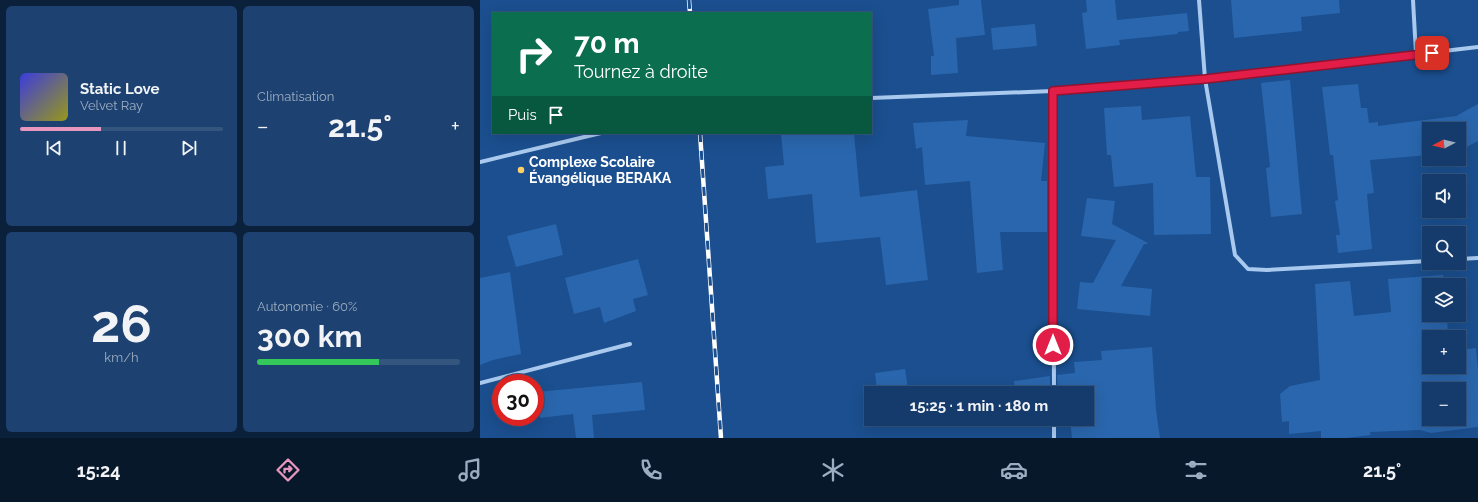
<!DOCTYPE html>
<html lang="fr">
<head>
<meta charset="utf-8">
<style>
  :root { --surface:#143b6b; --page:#1d4271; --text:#f1f3f6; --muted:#9dadc1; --line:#33557e; --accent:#e797bd }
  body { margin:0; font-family:Raleway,sans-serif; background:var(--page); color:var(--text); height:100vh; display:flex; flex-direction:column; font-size:15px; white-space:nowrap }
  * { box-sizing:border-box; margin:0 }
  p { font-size:13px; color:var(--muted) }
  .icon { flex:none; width:22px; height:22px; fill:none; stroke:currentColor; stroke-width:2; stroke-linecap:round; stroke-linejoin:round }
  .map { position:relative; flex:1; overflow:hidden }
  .panel { display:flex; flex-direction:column; gap:6px; padding:6px; background:#0b203b; width:480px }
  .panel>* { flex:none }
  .hud { position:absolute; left:12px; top:12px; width:380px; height:122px; border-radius:0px; box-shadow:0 4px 16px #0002,0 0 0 1px var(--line); background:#0b6e4f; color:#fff; overflow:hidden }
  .needle { width:26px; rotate:263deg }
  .tools { position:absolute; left:942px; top:122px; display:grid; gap:8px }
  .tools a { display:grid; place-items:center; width:44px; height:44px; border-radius:0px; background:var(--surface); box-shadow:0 4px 16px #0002,0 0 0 1px var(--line); font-size:20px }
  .speed { position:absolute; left:12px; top:374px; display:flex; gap:8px; font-size:20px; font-weight:700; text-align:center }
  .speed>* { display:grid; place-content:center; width:52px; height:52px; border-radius:50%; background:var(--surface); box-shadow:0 4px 16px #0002,0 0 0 1px var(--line); line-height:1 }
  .speed .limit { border:6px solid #d22; background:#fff; color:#111 }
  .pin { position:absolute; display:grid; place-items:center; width:34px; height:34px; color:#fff; margin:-17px; border-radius:8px; box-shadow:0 2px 6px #0006 }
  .me { position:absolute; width:44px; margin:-22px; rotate:0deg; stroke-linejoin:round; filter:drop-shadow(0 0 3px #0008) }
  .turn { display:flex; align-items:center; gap:14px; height:84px; padding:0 16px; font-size:18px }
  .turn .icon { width:52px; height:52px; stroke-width:2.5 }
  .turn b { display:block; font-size:28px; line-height:34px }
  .then { display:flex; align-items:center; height:38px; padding:0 16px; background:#0003; gap:8px; font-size:15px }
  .big { font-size:30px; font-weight:700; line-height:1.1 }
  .panel .widget { flex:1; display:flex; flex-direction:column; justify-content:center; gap:6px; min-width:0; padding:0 14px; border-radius:6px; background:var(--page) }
  .panel .dial { align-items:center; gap:0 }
  .dial b { font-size:52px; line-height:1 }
  .song { display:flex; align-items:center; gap:12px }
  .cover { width:48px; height:48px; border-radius:6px; background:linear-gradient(135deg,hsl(240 70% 55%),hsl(60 70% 35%)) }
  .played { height:4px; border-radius:2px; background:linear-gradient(90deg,var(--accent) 40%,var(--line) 40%) }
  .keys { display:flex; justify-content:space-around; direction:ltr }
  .heat { display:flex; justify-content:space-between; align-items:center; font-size:22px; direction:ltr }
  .charge { height:6px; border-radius:3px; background:linear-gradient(90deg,#34c759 60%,var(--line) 0) }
  .panel .tiles { flex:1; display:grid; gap:6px; grid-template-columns:repeat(2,1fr) }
  .trip { position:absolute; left:384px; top:386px; width:230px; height:40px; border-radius:0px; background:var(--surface); box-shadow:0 4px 16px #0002,0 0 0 1px var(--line); font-weight:700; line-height:40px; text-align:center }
  .tab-bar { display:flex; height:64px; justify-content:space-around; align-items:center; background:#08182b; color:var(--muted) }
  .tab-bar .icon { width:28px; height:28px }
  .tab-bar .current { color:var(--accent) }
  .tab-bar b { font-size:18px; color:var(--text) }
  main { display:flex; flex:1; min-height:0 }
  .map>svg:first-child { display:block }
</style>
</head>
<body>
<main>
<section class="panel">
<div class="tiles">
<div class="widget">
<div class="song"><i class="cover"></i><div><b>Static Love</b><p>Velvet Ray</p></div></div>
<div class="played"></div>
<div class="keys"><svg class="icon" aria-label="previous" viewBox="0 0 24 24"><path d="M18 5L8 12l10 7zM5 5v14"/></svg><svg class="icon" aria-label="pause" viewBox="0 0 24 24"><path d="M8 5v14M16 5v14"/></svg><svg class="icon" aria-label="next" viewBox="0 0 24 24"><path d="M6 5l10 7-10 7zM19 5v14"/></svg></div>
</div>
<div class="widget"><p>Climatisation</p>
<div class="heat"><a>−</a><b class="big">21.5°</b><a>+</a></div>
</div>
<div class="widget dial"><b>26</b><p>km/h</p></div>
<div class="widget"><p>Autonomie · 60%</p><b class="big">300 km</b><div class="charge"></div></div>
</div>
</section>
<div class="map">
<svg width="998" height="438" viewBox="0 0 998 438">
  <rect width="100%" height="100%" fill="#1b4f8f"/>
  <path fill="#2a66ad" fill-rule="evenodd" d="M479 0H501L505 35 476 38 478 73 451 75V56H454L448 9 479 5Z
    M606 0H635L637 20 707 13 709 31 698 32V34L639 40 640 45 606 49 602 13 607 12Z
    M751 0H859L860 13 821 17 822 31 754 38Z
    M555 24 557 46 513 50 511 28Z
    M810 80 822 214 791 217 786 168 790 167 781 83Z
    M878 84 881 108H887L889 123 898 122V126L976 116 998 104V141L979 151V129H949V155L890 160 894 193 887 194 892 249 858 253 856 235H860L855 201 858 200 853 155H850L842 87Z
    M661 106 662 120 710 116 716 177H730L731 234 674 235 673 183 634 187 631 155H627L624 108Z
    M488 120 486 136 565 143 561 181H567V232H520L523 270 497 273 490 181 445 185 442 147 436 149 433 123Z
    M301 133H374L380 197 437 190 448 280 406 285 400 237 336 243 332 194 288 199 285 167 304 165Z
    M607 198 635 201 632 224 668 243 667 244H664L641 286 672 289 670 316 597 309 600 282 613 283 636 240 601 236Z
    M76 224 83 255 36 267 27 236Z
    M158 259 168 295 153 299 156 311 124 323 120 307 94 314 85 278Z
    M30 272 41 354 13 360 0 365V278Z
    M963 275 964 285H949V315H967L968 337H949V367H979V350L996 348 998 370V427L951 433 940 430 890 432 891 435 866 438H841V431L809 434V421L802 422 800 394 810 386 840 380 835 284 870 281 874 316 911 312 908 279ZM949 389H979V419H949Z
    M672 347 676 410 680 438H592L590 419H607V393H578L577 375 595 373 594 362 622 360 621 351Z
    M425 369 428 388 397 391 395 373Z
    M570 376V393H535L534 381Z
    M162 382 165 410 112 415 114 438H96L93 414 60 418 57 392Z"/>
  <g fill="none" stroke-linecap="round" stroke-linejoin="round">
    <path stroke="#a9c9ee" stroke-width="4" d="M719 0 725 79 755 255 768 269 787 270 949 261
      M933 0 936 54
      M573 91 574 393
      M391 98 573 91 725 79 998 47
      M0 162 121 133
      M979 259 998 258
      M0 383 150 344
      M574 419V438"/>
    <g stroke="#fff" stroke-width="4.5">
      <path id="rail" d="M209 0 210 13
        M220 133 241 438"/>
    </g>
    <use href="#rail" stroke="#1b4f8f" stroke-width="3" stroke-dasharray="9" stroke-linecap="butt"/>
  </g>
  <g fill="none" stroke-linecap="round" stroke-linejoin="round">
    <g stroke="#92132f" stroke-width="10">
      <path id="route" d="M573 345V91L725 79 952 53"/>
    </g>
    <use href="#route" stroke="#e11d48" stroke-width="7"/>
  </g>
  <circle fill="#ffd166" stroke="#1b4f8f" stroke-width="1.5" cx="41" cy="170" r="4"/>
  <g text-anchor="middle" stroke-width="4" stroke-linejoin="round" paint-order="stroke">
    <g font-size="14" font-weight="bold" fill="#fff" stroke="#1b4f8f" text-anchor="start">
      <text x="49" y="167">Complexe Scolaire<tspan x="49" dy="16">Évangélique BERAKA</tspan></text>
    </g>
  </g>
</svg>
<div class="tools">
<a><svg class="needle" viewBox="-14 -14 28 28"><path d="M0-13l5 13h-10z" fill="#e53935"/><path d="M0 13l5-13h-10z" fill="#9dadc1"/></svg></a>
<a><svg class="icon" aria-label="sound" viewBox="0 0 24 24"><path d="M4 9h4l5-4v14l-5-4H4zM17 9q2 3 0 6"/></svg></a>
<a><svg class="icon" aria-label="search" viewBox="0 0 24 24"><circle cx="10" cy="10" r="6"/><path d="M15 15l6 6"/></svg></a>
<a><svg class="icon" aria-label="layers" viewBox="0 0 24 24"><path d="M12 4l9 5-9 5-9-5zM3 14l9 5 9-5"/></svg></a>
<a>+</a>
<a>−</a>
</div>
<div class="speed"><div class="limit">30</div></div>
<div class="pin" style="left:952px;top:53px;background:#d93025"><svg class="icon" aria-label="arrive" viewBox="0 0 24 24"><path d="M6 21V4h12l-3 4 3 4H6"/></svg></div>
<svg class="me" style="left:573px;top:345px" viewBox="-20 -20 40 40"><circle r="17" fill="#e11d48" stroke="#fff" stroke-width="3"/><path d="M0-11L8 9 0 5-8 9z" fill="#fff"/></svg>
<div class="trip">15:25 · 1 min · 180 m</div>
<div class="hud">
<div class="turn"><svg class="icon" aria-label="right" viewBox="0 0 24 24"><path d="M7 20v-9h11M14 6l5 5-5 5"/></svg><div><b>70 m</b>Tournez à droite</div></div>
<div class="then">Puis<svg class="icon" aria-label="arrive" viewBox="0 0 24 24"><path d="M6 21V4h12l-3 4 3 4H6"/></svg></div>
</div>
</div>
</main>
<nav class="tab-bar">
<b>15:24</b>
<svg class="icon current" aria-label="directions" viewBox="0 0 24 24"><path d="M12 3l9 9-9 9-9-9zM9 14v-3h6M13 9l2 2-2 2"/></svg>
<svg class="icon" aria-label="music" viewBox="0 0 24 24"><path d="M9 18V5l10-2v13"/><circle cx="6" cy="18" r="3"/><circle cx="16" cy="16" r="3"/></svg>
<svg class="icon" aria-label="phone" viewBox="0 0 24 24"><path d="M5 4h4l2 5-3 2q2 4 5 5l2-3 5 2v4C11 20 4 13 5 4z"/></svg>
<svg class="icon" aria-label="climate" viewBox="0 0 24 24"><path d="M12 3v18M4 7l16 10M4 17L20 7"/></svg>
<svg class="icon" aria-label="car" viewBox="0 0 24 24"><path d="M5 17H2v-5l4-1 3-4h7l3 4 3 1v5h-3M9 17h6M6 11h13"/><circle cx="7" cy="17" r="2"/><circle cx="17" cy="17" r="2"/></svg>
<svg class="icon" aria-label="filters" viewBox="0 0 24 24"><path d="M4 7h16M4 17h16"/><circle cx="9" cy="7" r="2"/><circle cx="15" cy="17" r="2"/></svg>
<b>21.5°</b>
</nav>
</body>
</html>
